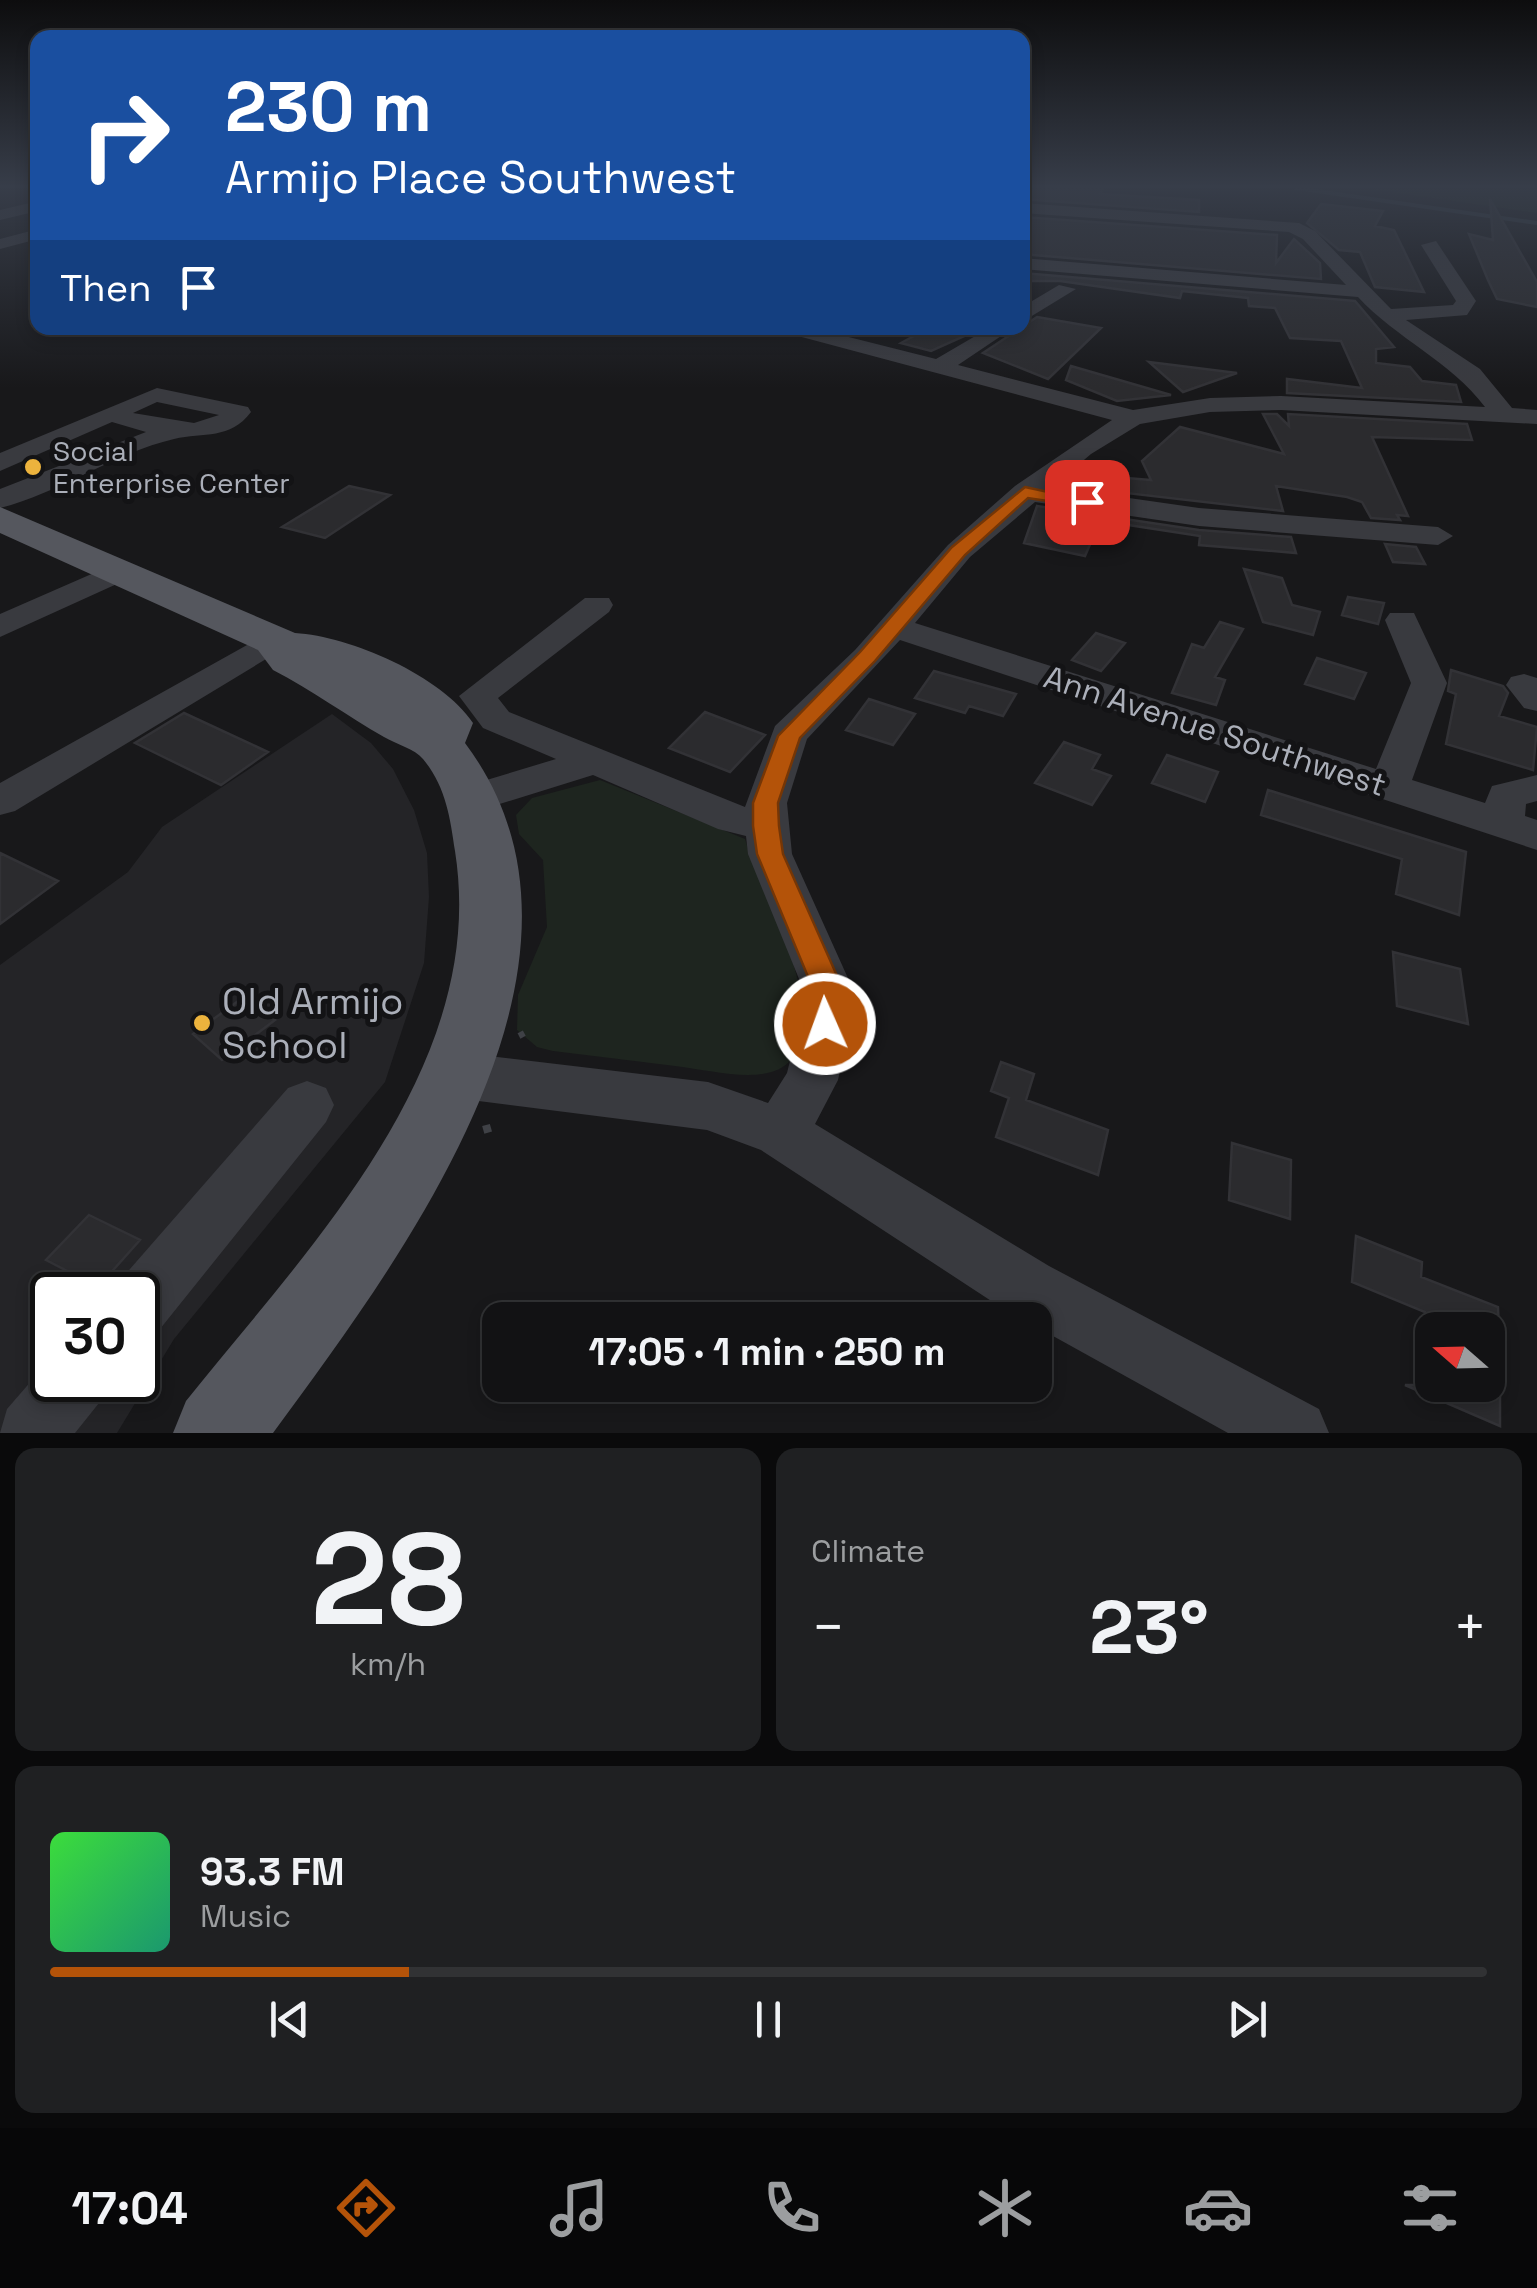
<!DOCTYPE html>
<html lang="en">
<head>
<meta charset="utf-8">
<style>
  :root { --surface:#121214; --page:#1f2022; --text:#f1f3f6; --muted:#9c9ea0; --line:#313234; --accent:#b45309 }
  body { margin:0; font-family:"Space Grotesk",sans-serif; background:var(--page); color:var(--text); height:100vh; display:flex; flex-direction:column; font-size:38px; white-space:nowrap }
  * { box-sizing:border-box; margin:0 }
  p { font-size:32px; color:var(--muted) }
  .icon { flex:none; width:55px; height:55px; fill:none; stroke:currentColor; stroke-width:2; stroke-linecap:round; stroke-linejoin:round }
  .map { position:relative; height:1433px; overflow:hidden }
  .panel { display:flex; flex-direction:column; gap:15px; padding:15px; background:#0a0a0b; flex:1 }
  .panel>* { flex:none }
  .banner { position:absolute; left:30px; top:30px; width:1000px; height:305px; border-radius:20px; box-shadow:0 5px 15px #0003,0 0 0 2px var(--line); background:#1a4fa0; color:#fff; overflow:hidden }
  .needle { width:65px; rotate:290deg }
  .tools { position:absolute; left:1415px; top:1312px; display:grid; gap:20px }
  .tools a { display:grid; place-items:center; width:90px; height:90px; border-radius:20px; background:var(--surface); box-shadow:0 5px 15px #0003,0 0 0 2px var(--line); font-size:50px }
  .speed { position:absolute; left:30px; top:1272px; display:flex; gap:20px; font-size:50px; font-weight:700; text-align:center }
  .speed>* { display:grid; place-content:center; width:130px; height:130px; border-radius:50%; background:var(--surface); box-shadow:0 5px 15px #0003,0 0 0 2px var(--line); line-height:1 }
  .speed .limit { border:5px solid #111; border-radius:15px; background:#fff; color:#111 }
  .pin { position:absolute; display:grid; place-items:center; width:85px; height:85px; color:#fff; margin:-42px; border-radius:20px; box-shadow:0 5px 15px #0006 }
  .me { position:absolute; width:110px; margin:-55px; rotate:358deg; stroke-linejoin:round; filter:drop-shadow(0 0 8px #0008) }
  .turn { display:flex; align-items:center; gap:35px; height:210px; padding:0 30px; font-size:45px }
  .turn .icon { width:130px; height:130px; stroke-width:2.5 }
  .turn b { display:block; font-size:70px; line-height:85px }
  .then { display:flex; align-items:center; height:95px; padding:0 30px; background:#0003; gap:20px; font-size:38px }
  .big { font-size:75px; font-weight:800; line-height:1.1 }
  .panel .widget { flex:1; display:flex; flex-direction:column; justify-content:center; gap:15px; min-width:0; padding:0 35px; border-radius:20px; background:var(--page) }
  .panel .dial { align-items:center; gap:0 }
  .dial b { font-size:130px; line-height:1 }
  .song { display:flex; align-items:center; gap:30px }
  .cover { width:120px; height:120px; border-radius:15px; background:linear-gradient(135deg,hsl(120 70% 55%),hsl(160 70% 35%)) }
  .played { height:10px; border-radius:5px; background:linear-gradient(90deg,var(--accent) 25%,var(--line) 25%) }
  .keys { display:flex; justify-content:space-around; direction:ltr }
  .heat { display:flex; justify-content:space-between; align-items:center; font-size:55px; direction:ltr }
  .panel .tiles { flex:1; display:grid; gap:15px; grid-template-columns:1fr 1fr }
  .widget:last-child { grid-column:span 2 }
  .trip { position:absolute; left:482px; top:1302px; width:570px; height:100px; border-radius:20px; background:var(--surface); box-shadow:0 5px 15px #0003,0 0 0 2px var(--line); font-weight:800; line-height:100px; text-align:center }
  .tab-bar { display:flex; height:160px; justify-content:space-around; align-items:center; background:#070708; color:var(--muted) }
  .tab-bar .icon { width:70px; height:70px }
  .tab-bar .active { color:var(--accent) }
  .tab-bar b { font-size:45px; color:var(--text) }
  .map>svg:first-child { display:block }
</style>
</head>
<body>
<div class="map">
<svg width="1537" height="1433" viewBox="0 0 1537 1433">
  <rect width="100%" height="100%" fill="#18181a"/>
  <path fill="#242427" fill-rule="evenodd" d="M332 714 371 743 393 769 414 810 427 853 429 897 424 963 385 1082 174 1339 117 1433H0V965L128 872 162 827ZM52 1295H138V1380H52Z"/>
  <path fill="#1e251f" d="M1364 188H1537V213Z
    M600 780 745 839C760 892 794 944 801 998 814 1100 738 1074 675 1066 635 1061 594 1056 553 1051L537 1047 517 1030 518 995 547 927 543 860 519 834 516 815 532 798Z"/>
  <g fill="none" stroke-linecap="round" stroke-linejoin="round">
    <path stroke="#2e373e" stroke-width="4" d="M1296 188 1537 223"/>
  </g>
  <path fill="#2b2b2e" stroke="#323236" stroke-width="2.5" d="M1022 188H1103L1100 194 1199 200V212L1022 199Z
    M1490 199 1537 282V307L1497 299 1488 280 1469 234 1493 240Z
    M1321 204 1383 211 1375 226 1394 230 1424 292 1375 287 1360 252 1339 250 1307 223Z
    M1022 217 1277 235 1276 263 1294 239 1320 263 1321 279 1022 254Z
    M1022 273 1355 301 1394 347 1376 349V363L1410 367 1422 381 1456 385 1461 402 1287 393V379L1362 388 1341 341 1290 338 1275 308 1249 306 1248 298 1182 291 1180 298 1060 281H1022Z
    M1037 317 1101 328 1048 379 983 353Z
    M920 328H982L931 351 901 343 921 332Z
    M1149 362 1237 373 1183 392Z
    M1071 366 1171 395 1117 401 1066 380Z
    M1263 414H1277L1289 426 1288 414 1467 424 1472 440 1372 437 1408 516 1397 515 1400 520 1371 518 1362 502 1347 497 1276 486 1283 511 1091 489V475L1151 480 1142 461 1180 427 1284 454Z
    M349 486 390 495 325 538 282 527Z
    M1037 506 1199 530 1291 537 1296 553 1199 545 1200 536 1115 523 1113 529 1098 526 1085 556 1024 543Z
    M1385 544 1416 547 1425 564 1393 562Z
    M1244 569 1282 578 1292 605 1320 612 1313 635 1263 622Z
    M1348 597 1384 603 1378 624 1342 615Z
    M1220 622 1243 629 1215 677 1225 680 1216 705 1172 693 1192 644 1204 648Z
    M1096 633 1125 643 1101 671 1072 660Z
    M1317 658 1366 673 1354 699 1305 684Z
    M1451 670 1503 686 1508 693 1499 716 1537 727 1533 770 1446 744 1456 694 1448 691Z
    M934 671 1016 694 1003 716 969 706 965 713 915 698Z
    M869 699 915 714 893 745 846 730Z
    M705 712 765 735 730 772 669 748Z
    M184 713 268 752 221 785 135 743Z
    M1064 742 1100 755 1092 769 1111 776 1092 805 1035 783Z
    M1167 755 1218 772 1205 802 1152 783Z
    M1268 790 1466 852 1459 915 1396 894 1402 859 1261 815Z
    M0 853 58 881 0 924Z
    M1393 952 1460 969 1468 1024 1397 1006Z
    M245 996 275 1020 222 1060 193 1034Z
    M1001 1062 1034 1074 1026 1100 1108 1130 1098 1175 996 1137 1009 1098 991 1091Z
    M1232 1143 1291 1160 1290 1219 1229 1200Z
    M89 1215 140 1240 98 1287 46 1260Z
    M1356 1236 1422 1262 1421 1277 1498 1307 1499 1330H1425V1312L1352 1282Z
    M1405 1385H1500V1426Z"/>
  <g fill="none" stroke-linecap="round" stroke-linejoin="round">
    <path stroke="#3f4146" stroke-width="6" stroke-dasharray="6 9" stroke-linecap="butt" d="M519 1036 532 1029"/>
    <path stroke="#3f4146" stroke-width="8" stroke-dasharray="8 12" stroke-linecap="butt" d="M486 1125 490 1139"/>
    <path fill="#393a3f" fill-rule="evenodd" d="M38 201V211L0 220V210Z
      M1022 203 1299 223 1315 231 1391 309 1453 305 1456 301 1421 245 1436 241 1476 301 1467 315 1406 320 1480 369 1512 408 1537 410V424L1281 410 1210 412 1140 424 1091 454 1052 487 1199 508 1438 527 1453 536 1438 545 1199 526 1035 502 970 557 915 623 1376 769 1411 683 1385 620 1390 613H1414L1447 683 1412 780 1485 803 1492 786 1537 775V801L1526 804 1525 816 1537 820V850L900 640 807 739 787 803 792 854 856 996 838 1080 815 1124 1049 1266 1319 1409 1329 1433H1228L1035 1326V1320H1024L1005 1310 761 1150 707 1130 455 1098 436 1091 429 1075 436 1059 455 1052 708 1082 768 1103 787 1073 806 996 748 854 746 836 718 829 593 775 474 812 460 808 454 798 460 788 556 759 483 728 459 696 585 598H609L613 605 609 612 498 698 509 712 745 807 775 726 855 650 948 545 1015 486 1112 420 783 332 780 328H813L936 359 989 328H1013L958 365 1133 410 1210 398 1281 396 1485 407C1450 361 1397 339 1358 297L1022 269V258L1346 285 1303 239 1289 232 1022 213Z
      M38 229V239L0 249V239Z
      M1059 285 1076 289 1022 322V307Z
      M157 388 248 407 251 412C230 440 204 432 174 439 114 453 60 493 0 508V489L146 432 112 422 0 471V453ZM157 402 219 415 194 423 133 413Z
      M119 562 130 564 135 571 130 578 0 637V614Z
      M274 630 286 633 291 640 286 647 15 811 0 815V783Z
      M1524 674 1537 678V711L1524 708 1506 685 1511 677Z
      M307 1081 326 1088 334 1105 326 1122 160 1329 138 1338V1295H112L116 1285 288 1088Z
      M52 1357V1380H109L99 1403 75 1433H0L7 1409Z"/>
    <path fill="#55575e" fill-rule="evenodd" d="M0 507 295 633C350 636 442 676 473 723L465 743C628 960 402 1257 273 1433H173L186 1401C309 1247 489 1066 455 851 450 817 446 787 423 759 415 749 396 744 384 737 347 716 312 690 273 670L258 650 0 533Z"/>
  </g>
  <linearGradient id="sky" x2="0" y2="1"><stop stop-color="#0d0d0e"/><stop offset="0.48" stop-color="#373d49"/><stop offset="1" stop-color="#373d49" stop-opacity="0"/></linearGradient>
  <rect width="1537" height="388" fill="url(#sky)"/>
  <path fill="#b45309" stroke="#753606" stroke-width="2.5" d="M1025 487 1095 502 1087 507 1028 498 965 555 875 661 800 738 778 803 779 826 783 854 846 996 836 1033 825 1037 814 1033 810 1024 816 996 757 854 753 826V803L778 736 860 652 952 547Z"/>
  <g fill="#ecb33d" stroke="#131315" stroke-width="4">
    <circle cx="33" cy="467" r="10"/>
    <circle cx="202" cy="1023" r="10"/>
  </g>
  <g text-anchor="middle" stroke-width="10" stroke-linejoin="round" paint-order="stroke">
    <g font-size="28" fill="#abafb9" stroke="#131315" text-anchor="start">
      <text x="53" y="461">Social<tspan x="53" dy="32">Enterprise Center</tspan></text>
    </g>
    <g font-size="32" fill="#abafb9" stroke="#131315">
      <text transform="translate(1215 731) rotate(18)" y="11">Ann Avenue Southwest</text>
    </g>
    <g font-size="38" fill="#abafb9" stroke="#131315" text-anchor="start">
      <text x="222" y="1014">Old Armijo<tspan x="222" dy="44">School</tspan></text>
    </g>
  </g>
</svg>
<div class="tools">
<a><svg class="needle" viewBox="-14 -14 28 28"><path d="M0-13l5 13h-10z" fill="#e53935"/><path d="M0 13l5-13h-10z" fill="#9c9ea0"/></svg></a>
</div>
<div class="speed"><div class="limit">30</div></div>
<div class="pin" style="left:1087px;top:502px;background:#d93025"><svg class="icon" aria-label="arrive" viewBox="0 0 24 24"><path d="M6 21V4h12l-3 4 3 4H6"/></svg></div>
<svg class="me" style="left:825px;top:1024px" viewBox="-20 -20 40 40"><circle r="17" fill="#b45309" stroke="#fff" stroke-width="3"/><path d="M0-11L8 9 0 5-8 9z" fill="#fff"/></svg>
<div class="trip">17:05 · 1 min · 250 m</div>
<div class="banner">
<div class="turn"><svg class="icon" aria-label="right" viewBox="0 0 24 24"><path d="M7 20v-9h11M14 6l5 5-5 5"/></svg><div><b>230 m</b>Armijo Place Southwest</div></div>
<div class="then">Then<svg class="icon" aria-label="arrive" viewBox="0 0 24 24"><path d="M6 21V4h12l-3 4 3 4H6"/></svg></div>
</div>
</div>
<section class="panel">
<div class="tiles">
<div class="widget dial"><b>28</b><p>km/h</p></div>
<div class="widget"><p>Climate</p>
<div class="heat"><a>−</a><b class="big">23°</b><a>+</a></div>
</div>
<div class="widget">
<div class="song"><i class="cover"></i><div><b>93.3 FM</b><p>Music</p></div></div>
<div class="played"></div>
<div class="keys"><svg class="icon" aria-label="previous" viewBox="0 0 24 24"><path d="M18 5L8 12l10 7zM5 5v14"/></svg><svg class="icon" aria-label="pause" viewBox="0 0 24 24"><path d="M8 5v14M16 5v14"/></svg><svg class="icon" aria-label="next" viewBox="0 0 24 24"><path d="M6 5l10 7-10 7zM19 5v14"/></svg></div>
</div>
</div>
</section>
<nav class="tab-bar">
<b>17:04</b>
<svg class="icon active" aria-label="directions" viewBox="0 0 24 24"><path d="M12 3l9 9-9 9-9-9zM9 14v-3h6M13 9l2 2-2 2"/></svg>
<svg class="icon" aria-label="music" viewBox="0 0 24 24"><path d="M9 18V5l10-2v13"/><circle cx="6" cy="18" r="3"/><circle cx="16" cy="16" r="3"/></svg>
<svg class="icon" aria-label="phone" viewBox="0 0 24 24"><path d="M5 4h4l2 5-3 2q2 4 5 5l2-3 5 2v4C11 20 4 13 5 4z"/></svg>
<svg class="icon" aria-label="climate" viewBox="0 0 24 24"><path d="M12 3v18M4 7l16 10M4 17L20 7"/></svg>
<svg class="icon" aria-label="car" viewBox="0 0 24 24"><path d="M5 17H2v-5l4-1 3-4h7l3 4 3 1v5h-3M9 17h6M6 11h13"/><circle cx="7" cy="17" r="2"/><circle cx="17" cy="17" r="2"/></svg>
<svg class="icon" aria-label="filters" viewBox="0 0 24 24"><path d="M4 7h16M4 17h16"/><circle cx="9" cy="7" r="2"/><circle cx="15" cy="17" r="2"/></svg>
</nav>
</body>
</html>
